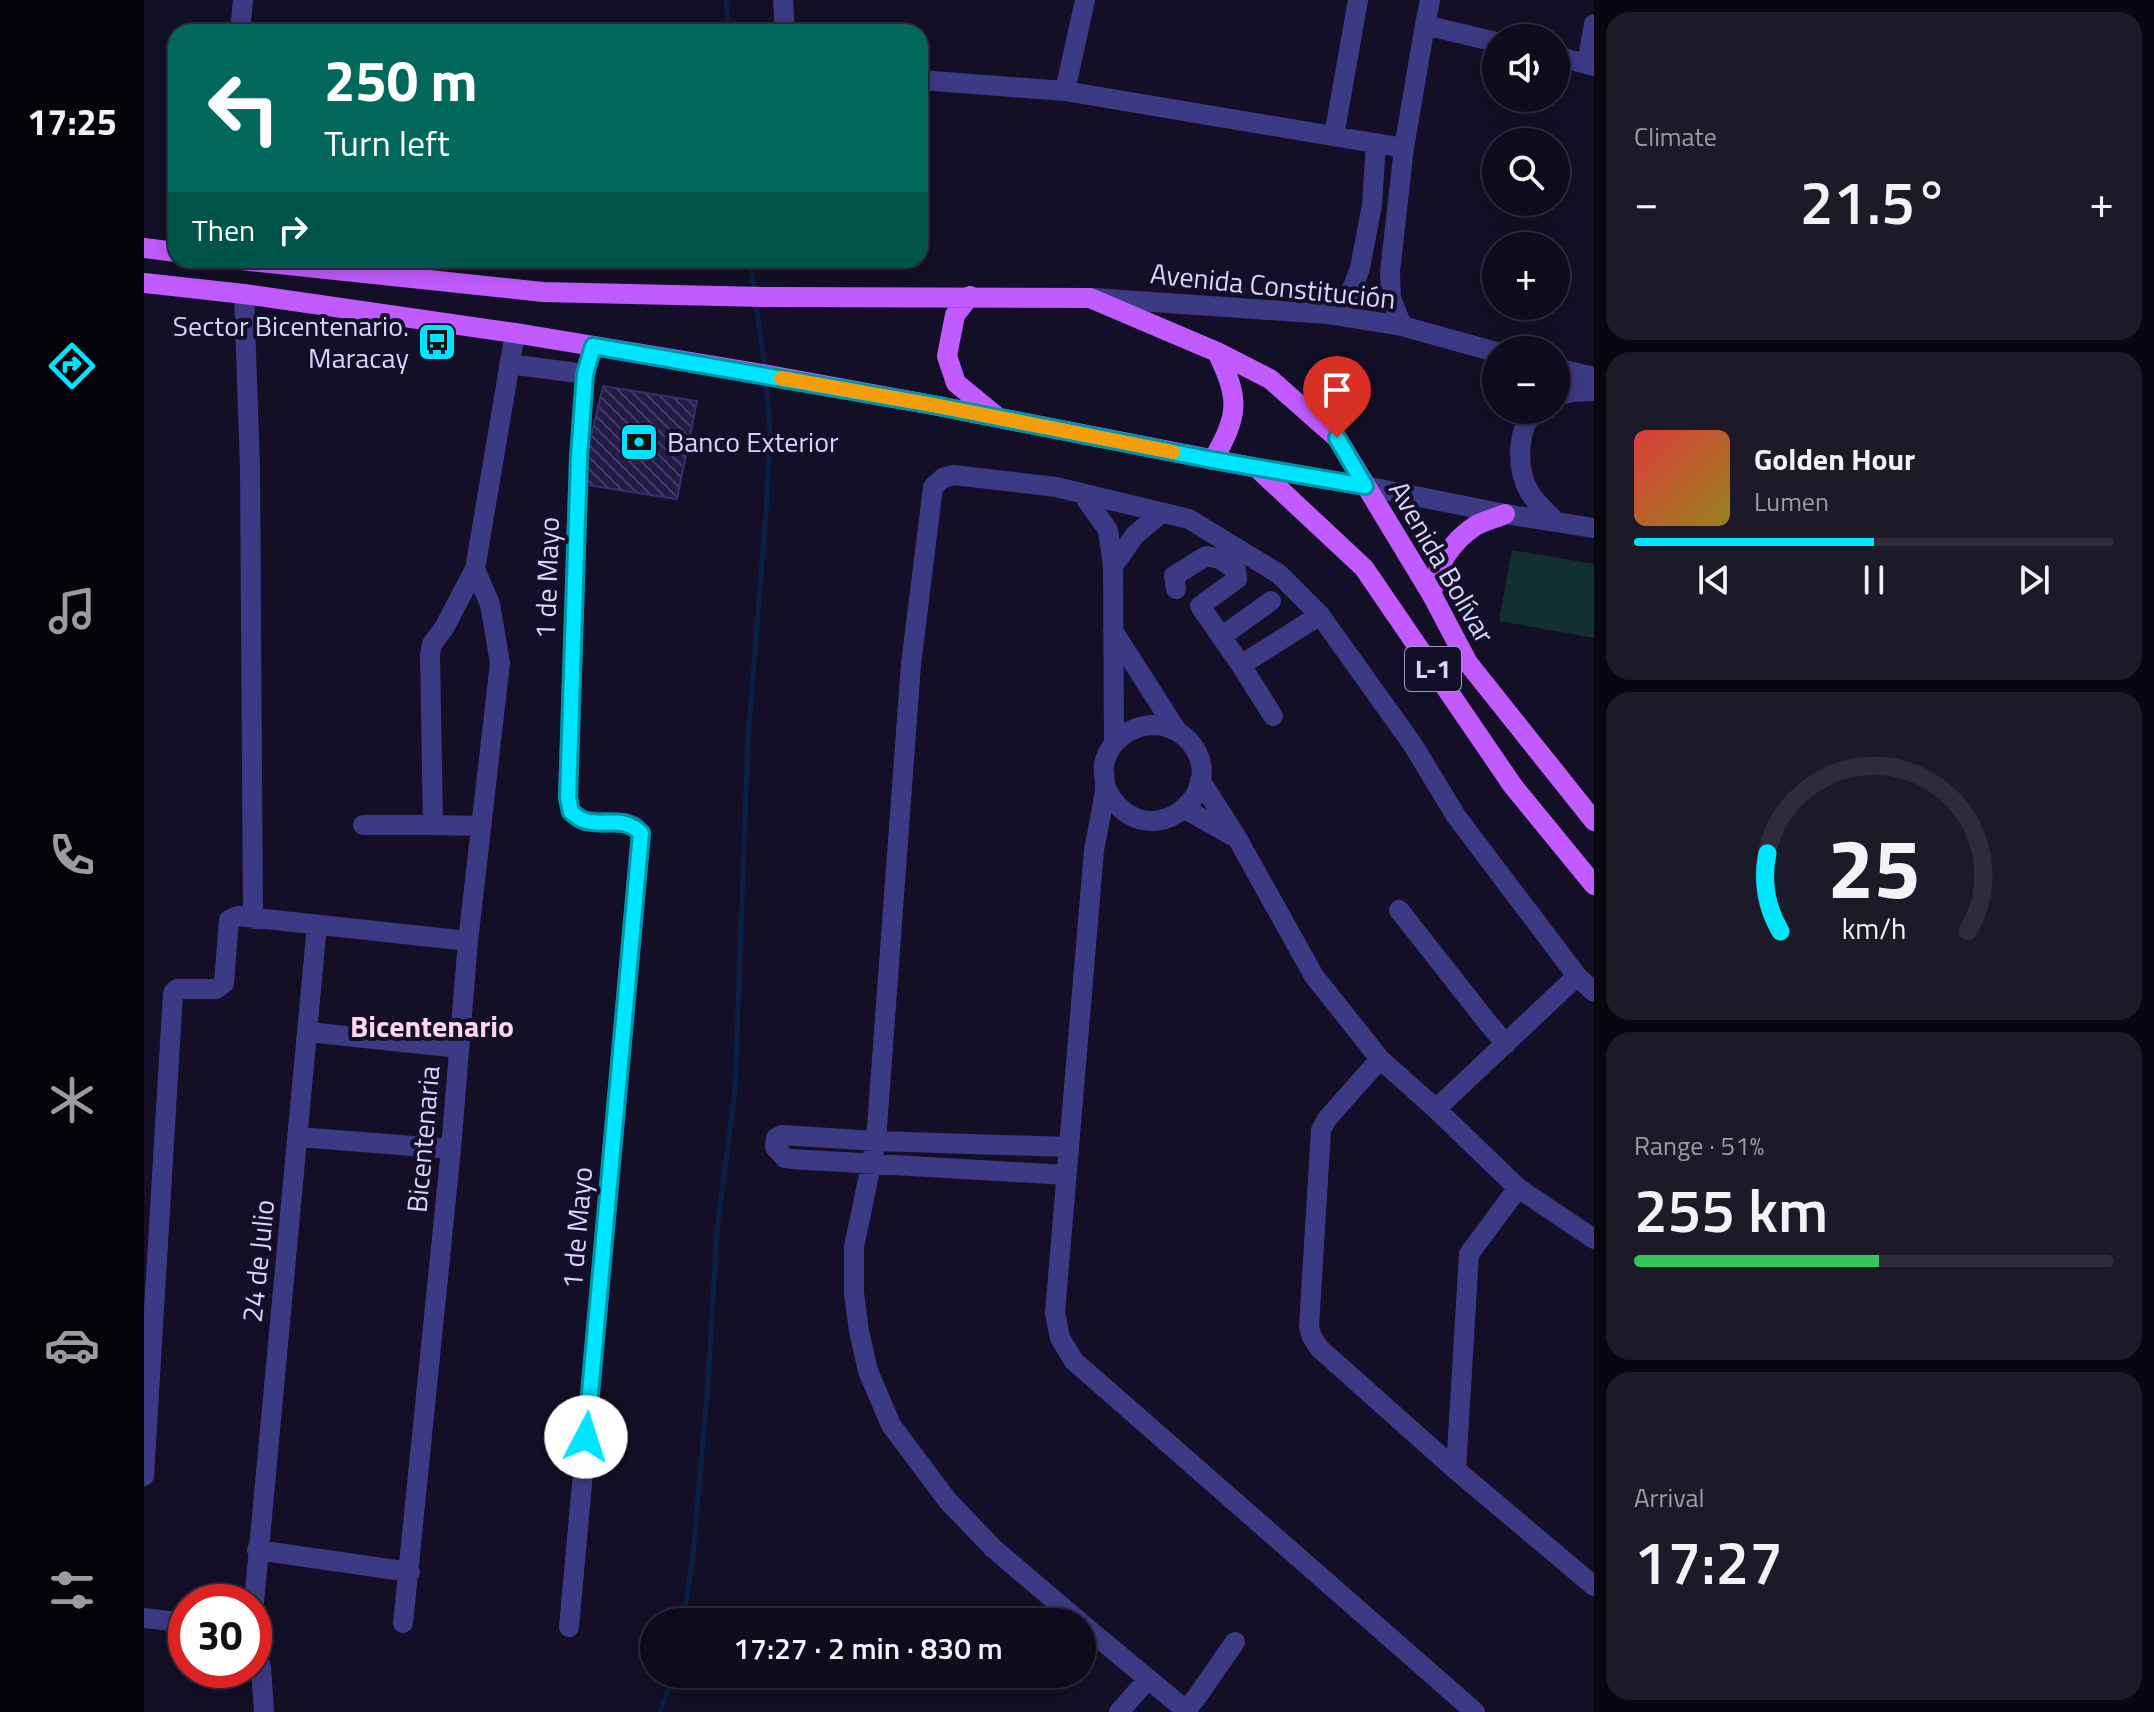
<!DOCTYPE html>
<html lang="en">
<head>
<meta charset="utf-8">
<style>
  :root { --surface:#0e0b1c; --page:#1c1929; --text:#f1f3f6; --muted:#9b9ba3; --line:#2e2b3b; --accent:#00e5ff }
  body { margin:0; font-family:"Titillium Web",sans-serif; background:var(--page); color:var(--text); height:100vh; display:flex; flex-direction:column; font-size:30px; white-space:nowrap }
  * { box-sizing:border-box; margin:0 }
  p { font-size:26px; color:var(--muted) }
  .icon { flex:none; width:44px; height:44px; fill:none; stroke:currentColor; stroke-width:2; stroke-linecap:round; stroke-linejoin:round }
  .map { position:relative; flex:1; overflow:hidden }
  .side { display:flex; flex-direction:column; gap:12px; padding:12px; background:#08060f; width:560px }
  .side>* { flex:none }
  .banner { position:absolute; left:24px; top:24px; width:760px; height:244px; border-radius:24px; box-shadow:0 4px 20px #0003,0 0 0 2px var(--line); background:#00695c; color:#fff; overflow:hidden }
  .controls { position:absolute; left:1338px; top:24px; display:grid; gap:16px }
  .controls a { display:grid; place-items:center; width:88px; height:88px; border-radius:50%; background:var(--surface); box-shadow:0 4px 20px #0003,0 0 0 2px var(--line); font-size:40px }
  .speed { position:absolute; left:24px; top:1584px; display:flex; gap:16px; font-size:40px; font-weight:700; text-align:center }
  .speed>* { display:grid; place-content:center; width:104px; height:104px; border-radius:50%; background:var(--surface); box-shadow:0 4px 20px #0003,0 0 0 2px var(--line); line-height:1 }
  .speed .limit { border:12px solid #d22; background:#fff; color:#111 }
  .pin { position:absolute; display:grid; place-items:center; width:68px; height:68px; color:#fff; margin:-82px -34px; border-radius:50% 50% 50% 0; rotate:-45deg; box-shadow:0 0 8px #0007 }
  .pin .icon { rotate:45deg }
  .me { position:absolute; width:88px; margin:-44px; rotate:5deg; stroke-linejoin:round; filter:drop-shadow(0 0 6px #0008) }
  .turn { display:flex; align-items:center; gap:28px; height:168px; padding:0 24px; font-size:36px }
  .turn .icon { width:104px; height:104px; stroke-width:2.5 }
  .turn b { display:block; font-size:56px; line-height:68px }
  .then { display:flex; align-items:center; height:76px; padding:0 24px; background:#0003; gap:16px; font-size:30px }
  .big { font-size:60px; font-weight:600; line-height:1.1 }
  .side .tile { flex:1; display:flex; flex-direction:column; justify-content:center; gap:12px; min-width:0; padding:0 28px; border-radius:24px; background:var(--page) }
  .side .dial { align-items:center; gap:0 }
  .dial svg { height:208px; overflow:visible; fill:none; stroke:var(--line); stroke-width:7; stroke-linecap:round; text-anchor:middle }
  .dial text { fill:var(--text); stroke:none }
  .song { display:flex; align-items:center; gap:24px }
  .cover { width:96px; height:96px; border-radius:12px; background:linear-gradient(135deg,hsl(0 70% 55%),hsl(50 70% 35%)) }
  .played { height:8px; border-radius:4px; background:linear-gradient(90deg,var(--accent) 50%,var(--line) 50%) }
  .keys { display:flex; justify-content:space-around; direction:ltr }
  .heat { display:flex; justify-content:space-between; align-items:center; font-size:44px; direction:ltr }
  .charge { height:12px; border-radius:6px; background:linear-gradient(90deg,#34c759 51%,var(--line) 0) }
  .trip { position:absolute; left:496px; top:1608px; width:456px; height:80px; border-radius:40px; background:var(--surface); box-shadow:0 4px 20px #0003,0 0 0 2px var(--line); font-weight:600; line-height:80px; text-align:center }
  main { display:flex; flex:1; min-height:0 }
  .dock { display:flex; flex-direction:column; width:144px; justify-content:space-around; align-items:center; background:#06040b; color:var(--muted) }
  .dock .icon { width:56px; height:56px }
  .dock .on { color:var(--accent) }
  .dock b { font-size:36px; color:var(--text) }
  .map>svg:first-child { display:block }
</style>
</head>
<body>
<main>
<nav class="dock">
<b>17:25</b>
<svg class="icon on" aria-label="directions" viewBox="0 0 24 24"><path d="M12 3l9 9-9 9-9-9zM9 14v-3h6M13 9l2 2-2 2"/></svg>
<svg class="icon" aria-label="music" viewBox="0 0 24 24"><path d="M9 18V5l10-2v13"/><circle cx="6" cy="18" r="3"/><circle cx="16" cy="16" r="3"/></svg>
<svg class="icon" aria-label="phone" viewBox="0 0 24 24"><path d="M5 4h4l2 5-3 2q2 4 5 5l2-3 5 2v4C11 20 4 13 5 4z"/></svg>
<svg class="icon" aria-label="climate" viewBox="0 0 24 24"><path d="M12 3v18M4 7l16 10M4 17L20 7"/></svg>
<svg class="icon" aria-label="car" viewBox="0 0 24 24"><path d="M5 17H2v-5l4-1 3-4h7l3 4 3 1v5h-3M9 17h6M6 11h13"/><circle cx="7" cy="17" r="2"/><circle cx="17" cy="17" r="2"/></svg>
<svg class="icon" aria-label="filters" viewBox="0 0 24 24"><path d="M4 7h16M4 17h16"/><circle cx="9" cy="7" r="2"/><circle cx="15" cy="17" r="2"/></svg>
</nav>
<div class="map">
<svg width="1450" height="1712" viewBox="0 0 1450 1712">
  <defs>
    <pattern id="building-back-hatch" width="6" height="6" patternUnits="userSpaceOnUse" patternTransform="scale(2)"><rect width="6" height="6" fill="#241b47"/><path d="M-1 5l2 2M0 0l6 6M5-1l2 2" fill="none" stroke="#433b63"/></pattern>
  </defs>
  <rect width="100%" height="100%" fill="#130f26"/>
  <path fill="#12302f" d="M1368 550 1450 564V638L1355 621Z"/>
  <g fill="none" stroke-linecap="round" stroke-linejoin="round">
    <path stroke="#0a1f44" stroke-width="5" d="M582 0 585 32
      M606 260 610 290
      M612 304 621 369
      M539 1622 549 1556 564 1383 573 1230 591 1091 604 739 622 512 626 431 622 379
      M516 1712 530 1674"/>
  </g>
  <path fill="url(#building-back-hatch)" stroke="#3b2d73" stroke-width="2" d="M459 386 553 401 533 499 436 484Z"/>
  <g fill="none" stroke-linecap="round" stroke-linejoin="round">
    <path stroke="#3d3a85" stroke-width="20" d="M639 0 641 32
      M1281 25 1286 0
      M96 32 99 0
      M1412 56 1450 66
      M1443 64 1450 24
      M776 80 921 91 1260 148
      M921 91 941 0
      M1190 136 1214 0
      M100 294 106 467 109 919
      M950 298 1183 314 1258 326 1352 352
      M1183 314 1201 299 1209 287 1216 268 1228 205 1232 143
      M1258 326 1247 298 1246 272 1260 148 1281 25 1352 42
      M365 364 441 374
      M1412 368 1450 377
      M1412 396 1428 392 1450 391
      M1392 410C1372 428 1372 471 1386 493 1392 503 1403 512 1411 521
      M1113 468 1221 486 1361 514 1450 528
      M939 495 964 530 969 566
      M1032 589 1030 576 1062 556 1076 559 1092 570 1093 579 1056 606 1097 665
      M969 631 1033 731
      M1077 637 1127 601
      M1129 716 1097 665 1176 615
      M970 743 969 566 991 535 1017 513
      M1056 780 1093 838 1170 976 1236 1059 1292 1109 1374 1188 1450 1239
      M961 786C998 864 1090 794 1046 742 1036 731 1023 725 1008 725 986 726 964 742 960 765 959 773 962 782 961 790 958 810 954 830 950 850L911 1313 916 1338 930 1361 1331 1712
      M1041 809 1089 836
      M219 825H289
      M336 826 289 825 286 655 288 644 300 628 331 569 371 333
      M1255 910 1344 1023 1362 1044
      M164 1032 315 1048
      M1236 1059 1183 1119 1177 1130 1165 1327 1168 1337 1175 1348 1312 1470 1450 1586
      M1292 1109 1433 976
      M154 1137 307 1149
      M922 1175 647 1159 641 1158 631 1147 632 1138 638 1135 732 1141 925 1147
      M1312 1470 1325 1254 1374 1188
      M0 1476 29 993 33 989H72L80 983 85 920 94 916 324 941
      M113 1550 266 1572
      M110 1602 173 925
      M0 1618 42 1623
      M936 1622 850 1549 804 1501 747 1425 724 1371 715 1331 710 1293V1247L732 1141 767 664 789 487 799 478 810 475 912 487 1045 519 1135 574 1176 615 1269 745 1312 816 1433 976 1450 992
      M259 1623 307 1149 324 941 356 663 346 604 331 569
      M938 1624 1044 1712
      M425 1627 497 833 490 826 481 823 440 821 427 812 424 798 435 457 441 374 449 346
      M110 1643 117 1667 120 1712
      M1042 1710 1052 1698 1091 1642
      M975 1712 1004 1679"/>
    <path stroke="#c25bff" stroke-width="20" d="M0 248 32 252
      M97 260 399 292 622 297 946 298 1073 352 1126 379 1193 438 1288 595 1324 663 1450 821
      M0 283 100 294 371 333 607 372 789 405 1113 468 1220 568 1369 786 1450 885
      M826 296 811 315 803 356 812 383 851 415
      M1069 460C1095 414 1096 400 1073 352
      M1288 595C1290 568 1308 541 1331 526 1340 521 1352 518 1361 514"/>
  </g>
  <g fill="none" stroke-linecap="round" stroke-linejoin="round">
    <g stroke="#0095a6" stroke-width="20">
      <path id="route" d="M442 1437 497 833C477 814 460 828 439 820 434 818 431 815 427 812L424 798 435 457 441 374 449 346 789 405 1069 460 1221 486 1193 438"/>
    </g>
    <use href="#route" stroke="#00e5ff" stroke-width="14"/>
    <path stroke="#f59e0b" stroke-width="14" d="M637 378 789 405 1029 452"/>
  </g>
  <defs>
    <g id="bus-square" transform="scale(2)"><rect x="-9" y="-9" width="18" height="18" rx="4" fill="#00e5ff" stroke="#130f26"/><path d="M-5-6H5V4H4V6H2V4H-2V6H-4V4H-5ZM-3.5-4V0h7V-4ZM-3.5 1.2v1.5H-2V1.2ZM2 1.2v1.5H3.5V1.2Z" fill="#111"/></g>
    <g id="bank-square" transform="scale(2)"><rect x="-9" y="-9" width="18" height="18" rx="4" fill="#00e5ff" stroke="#130f26"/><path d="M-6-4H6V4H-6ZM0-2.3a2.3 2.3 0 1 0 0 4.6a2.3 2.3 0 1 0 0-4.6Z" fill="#111"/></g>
  </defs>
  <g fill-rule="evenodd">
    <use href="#bus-square" x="293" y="342"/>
    <use href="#bank-square" x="495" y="442"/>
  </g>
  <g text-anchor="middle" stroke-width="8" stroke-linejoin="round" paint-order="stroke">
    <rect fill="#130f26" stroke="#9e99be" stroke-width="2" x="1261" y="647" width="56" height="44" rx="6"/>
    <g font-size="26" font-weight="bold" fill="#d9d4ff">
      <text x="1289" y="678">L-1</text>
    </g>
    <g font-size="28" fill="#d9d4ff" stroke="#130f26">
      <text transform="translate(1129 286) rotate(6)" y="10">Avenida Constitución</text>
      <text transform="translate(1298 562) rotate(60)" y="10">Avenida Bolívar</text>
      <text transform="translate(403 578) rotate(-88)" y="10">1 de Mayo</text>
      <text transform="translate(279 1139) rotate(-85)" y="10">Bicentenaria</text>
      <text transform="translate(433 1228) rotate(-85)" y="10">1 de Mayo</text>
      <text transform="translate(114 1261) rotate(-84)" y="10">24 de Julio</text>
    </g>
    <g font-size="28" fill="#d9d4ff" stroke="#130f26" text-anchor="end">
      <text x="265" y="336">Sector Bicentenario.<tspan x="265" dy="32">Maracay</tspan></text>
      <text x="523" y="452" text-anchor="start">Banco Exterior</text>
    </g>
    <g font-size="30" font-weight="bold" fill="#ffd6f0" stroke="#130f26">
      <text x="288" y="1037">Bicentenario</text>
    </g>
  </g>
</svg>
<div class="controls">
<a><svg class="icon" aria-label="sound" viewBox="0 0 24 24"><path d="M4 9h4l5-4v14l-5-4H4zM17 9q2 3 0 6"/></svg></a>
<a><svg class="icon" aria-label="search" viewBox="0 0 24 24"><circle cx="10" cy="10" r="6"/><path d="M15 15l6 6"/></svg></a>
<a>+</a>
<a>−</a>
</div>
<div class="speed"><div class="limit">30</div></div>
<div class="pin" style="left:1193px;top:438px;background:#d93025"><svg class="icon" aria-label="arrive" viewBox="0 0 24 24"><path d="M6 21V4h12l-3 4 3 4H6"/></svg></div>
<svg class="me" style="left:442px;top:1437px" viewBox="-20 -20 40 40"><circle r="19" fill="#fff"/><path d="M0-13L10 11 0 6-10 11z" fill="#00e5ff"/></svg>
<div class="trip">17:27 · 2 min · 830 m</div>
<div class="banner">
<div class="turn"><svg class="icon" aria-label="left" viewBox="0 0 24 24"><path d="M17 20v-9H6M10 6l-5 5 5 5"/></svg><div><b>250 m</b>Turn left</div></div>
<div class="then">Then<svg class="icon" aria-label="right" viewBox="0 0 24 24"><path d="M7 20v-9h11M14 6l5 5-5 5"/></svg></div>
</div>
</div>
<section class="side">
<div class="tile"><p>Climate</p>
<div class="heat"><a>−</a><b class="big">21.5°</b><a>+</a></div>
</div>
<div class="tile">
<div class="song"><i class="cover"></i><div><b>Golden Hour</b><p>Lumen</p></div></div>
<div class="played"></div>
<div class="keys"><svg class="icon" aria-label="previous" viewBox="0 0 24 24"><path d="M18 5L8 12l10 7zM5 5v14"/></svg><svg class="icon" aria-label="pause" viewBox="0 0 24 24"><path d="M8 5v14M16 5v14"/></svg><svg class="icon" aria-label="next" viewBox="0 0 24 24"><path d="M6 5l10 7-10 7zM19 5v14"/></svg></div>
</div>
<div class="tile dial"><svg viewBox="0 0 100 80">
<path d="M14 69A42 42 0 1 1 86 69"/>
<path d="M14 69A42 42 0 0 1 9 39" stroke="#00e5ff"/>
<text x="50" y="56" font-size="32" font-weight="700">25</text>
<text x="50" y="72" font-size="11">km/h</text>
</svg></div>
<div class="tile"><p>Range · 51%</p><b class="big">255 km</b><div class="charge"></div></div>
<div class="tile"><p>Arrival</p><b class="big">17:27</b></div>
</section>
</main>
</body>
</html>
